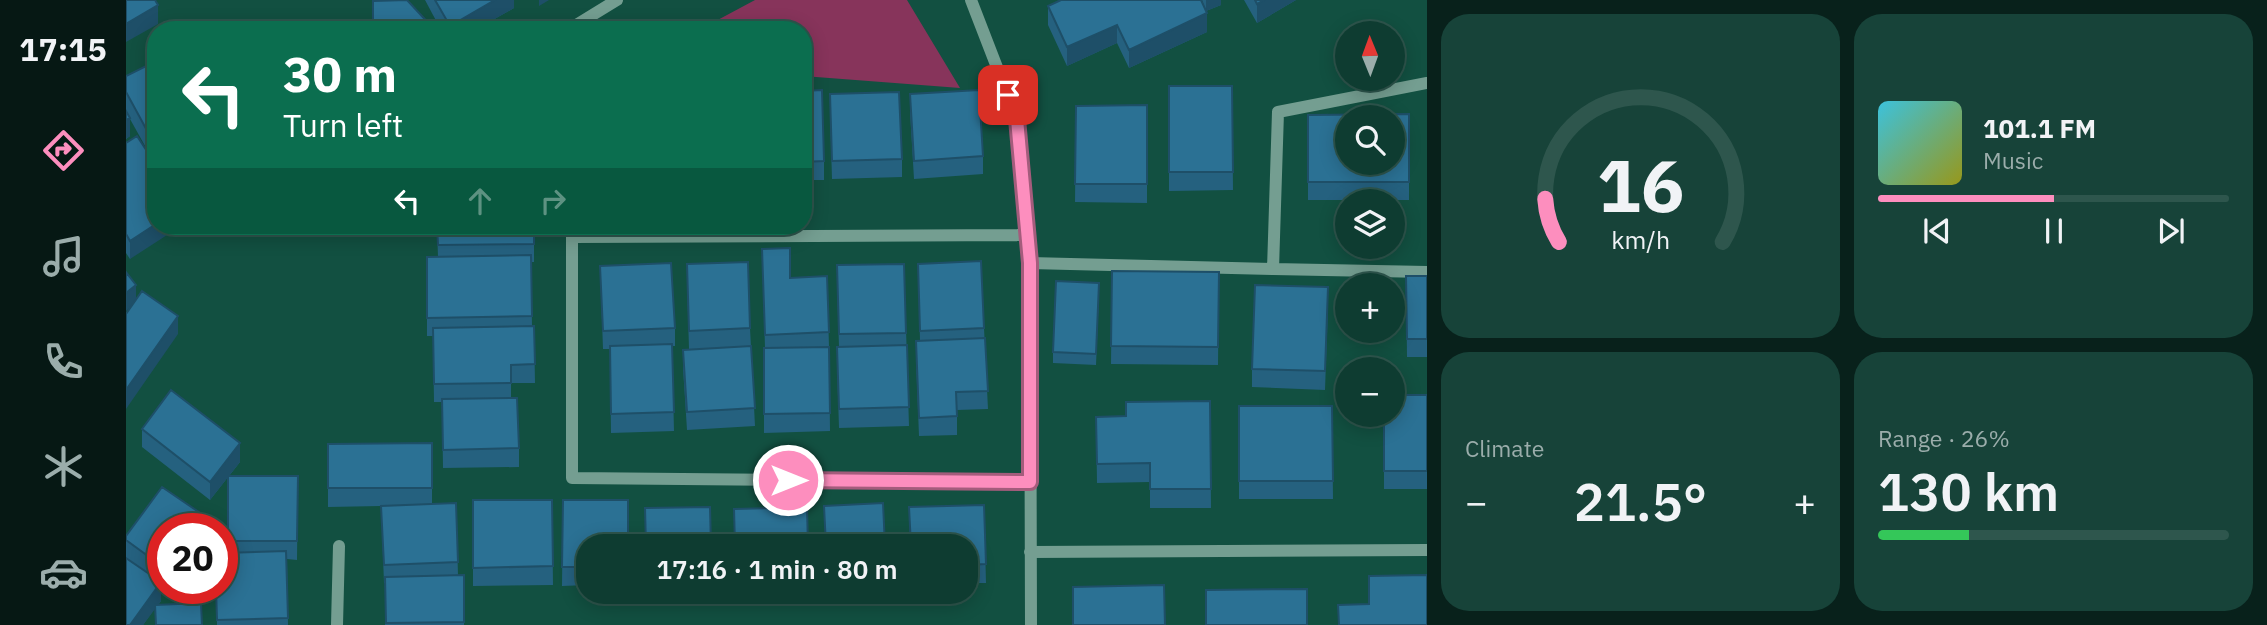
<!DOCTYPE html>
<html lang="en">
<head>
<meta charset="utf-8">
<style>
  :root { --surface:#0e3c31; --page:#174339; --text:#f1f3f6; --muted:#9badab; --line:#2e564d; --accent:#fd8ebe }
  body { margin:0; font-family:"IBM Plex Sans",sans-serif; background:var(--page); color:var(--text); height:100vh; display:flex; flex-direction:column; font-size:26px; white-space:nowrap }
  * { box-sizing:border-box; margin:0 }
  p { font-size:23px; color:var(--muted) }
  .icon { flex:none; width:38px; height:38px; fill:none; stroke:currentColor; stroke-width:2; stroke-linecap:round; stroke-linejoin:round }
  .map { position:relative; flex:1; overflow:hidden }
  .side { display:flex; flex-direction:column; gap:14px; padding:14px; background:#08211b; width:840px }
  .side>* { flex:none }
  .guide { position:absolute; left:21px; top:21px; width:665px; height:214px; border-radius:28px; box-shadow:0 4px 18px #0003,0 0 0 2px var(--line); background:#0b6e4f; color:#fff; overflow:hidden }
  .needle { width:46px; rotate:359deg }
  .buttons { position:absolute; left:1209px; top:21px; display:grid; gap:14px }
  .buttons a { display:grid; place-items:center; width:70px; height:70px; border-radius:50%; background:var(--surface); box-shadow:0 4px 18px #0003,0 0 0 2px var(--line); font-size:35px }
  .speed { position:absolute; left:21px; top:513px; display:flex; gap:14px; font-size:35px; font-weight:700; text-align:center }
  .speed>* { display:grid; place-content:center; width:91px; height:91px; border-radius:50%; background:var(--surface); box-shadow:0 4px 18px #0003,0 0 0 2px var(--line); line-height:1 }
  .speed .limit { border:10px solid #d22; background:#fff; color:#111 }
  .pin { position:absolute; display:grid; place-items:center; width:60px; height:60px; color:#fff; margin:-30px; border-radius:14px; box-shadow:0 4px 10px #0006 }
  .me { position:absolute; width:77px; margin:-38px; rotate:90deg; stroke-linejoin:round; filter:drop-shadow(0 0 5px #0008) }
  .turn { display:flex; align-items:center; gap:24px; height:147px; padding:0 21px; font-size:32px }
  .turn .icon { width:91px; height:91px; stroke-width:2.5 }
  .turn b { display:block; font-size:49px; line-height:60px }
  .lanes { display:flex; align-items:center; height:66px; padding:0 21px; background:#0003; justify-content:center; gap:35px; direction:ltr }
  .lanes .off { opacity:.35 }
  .big { font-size:52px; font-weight:600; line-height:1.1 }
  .side .widget { flex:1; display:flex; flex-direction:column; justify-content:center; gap:10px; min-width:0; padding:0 24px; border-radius:28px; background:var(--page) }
  .side .dial { align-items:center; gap:0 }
  .dial svg { height:182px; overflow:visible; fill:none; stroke:var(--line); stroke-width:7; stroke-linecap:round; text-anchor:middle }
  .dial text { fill:var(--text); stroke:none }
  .song { display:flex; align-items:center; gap:21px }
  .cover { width:84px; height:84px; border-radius:10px; background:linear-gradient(135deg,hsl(190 70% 55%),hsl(60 70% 35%)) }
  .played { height:7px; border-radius:4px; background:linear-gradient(90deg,var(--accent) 50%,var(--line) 50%) }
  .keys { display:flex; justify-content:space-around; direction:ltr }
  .heat { display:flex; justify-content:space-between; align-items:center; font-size:38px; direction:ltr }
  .charge { height:10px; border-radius:5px; background:linear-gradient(90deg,#34c759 26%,var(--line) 0) }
  .side .tiles { flex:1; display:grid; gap:14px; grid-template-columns:repeat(2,1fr) }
  .trip { position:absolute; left:450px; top:534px; width:402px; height:70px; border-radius:28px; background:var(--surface); box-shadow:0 4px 18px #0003,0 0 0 2px var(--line); font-weight:600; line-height:70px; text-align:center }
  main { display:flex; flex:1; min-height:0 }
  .tab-bar { display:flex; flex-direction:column; width:126px; justify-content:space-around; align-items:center; background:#061814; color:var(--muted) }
  .tab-bar .icon { width:49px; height:49px }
  .tab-bar .active { color:var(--accent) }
  .tab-bar b { font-size:32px; color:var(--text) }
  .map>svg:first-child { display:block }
</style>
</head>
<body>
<main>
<nav class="tab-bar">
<b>17:15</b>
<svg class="icon active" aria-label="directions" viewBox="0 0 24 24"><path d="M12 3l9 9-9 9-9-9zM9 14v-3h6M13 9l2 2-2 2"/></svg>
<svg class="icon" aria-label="music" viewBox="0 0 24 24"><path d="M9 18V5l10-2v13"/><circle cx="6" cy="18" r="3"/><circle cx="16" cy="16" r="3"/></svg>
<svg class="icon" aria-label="phone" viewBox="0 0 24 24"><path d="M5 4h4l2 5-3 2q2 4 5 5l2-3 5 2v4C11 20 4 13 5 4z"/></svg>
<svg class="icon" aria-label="climate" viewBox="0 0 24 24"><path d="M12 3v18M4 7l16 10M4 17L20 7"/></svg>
<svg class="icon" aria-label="car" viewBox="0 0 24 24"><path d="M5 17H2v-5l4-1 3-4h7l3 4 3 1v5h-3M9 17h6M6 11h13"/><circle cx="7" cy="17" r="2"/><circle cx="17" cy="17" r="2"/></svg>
</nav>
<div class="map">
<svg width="1301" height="625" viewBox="0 0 1301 625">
  <rect width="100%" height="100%" fill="#125041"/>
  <path fill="#87345b" d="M629 0H781L834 88 677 76V30H573Z"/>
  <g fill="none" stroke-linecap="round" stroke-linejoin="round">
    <path stroke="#749e91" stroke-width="12" d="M845 0 891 119 904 263 905 625
      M442 30 491 0
      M446 226V478L904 482
      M446 237 902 235
      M904 263 1147 269 1152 112 1301 83
      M1147 269 1301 272
      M904 552 1301 550
      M211 625 213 546"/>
  </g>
  <path fill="#25617f" d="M299 0H388V8L349 30H315Z
    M1076 0H1095V5L1080 11 1081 32 1003 68 991 43 941 66 922 25V6H1078Z
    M1118 0H1170L1131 23Z
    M30 61V226L4 259 0 253V143L28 162 4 119V136L0 139V76Z
    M1043 86H1106L1107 190 1043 191Z
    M677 91 698 161V180H677Z
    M784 94 857 156V174L788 179 784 112Z
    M1021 105V203L949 202 950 106Z
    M704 112 776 159V177L706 179Z
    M1283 114V200H1182V115Z
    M311 226H408V262H405L406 327 408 326 409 383H385V398L393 448V467L317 468 316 402H308L307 336H301V257H312Z
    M636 249 664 278 701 276 703 347 704 431 638 433V348H639Z
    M778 264 783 426 713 428 711 366V347H713L711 284Z
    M792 264 858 328 862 409 831 410V435L793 436 790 360V341H794Z
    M474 266 549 328V346H546L548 431 485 433 484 349H477Z
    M986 271 1093 272 1092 365 985 364Z
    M1280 276H1301V357H1281Z
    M561 282 624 328 629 426 561 430 557 368V350L563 349Z
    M973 294 970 365 927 363V352Z
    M1202 306 1199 390 1126 387V369Z
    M1301 395V489H1258V415Z
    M1084 401 1085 508H1024V482L971 483 970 417 1000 416Z
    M1113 406H1206L1207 499H1113Z
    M16 429 114 462 103 476H172L171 560 161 559 162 625H91L90 588 102 553V477L84 500 16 447Z
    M306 443V504L330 503 332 575H338V625H259V583H258L255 506 202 507V444Z
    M36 487 83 519V528H37V585L35 584V601L32 605 75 603 76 625H29V608L17 625H0V536Z
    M347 500H426L427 585 347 586Z
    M437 500 462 546V585L436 586Z
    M858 505 860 583H840V546H784L783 507Z"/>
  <path fill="#1e4f68" d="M369 0H388V8L349 30H324V26Z
    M413 0H423L413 6Z
    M1080 0H1095V5L1080 11Z
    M1138 0H1170L1131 23V4Z
    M32 5V24L0 42V24Z
    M1081 13V32L1003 68V50Z
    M991 25V43L941 66V47Z
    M4 118V136L0 139V120Z
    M30 224V226H55L4 259V241Z
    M10 285V303L0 311V293Z
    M52 316V334L0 409V390Z
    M114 443V462L84 500V482Z
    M83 519V528H76Z
    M35 582V601L17 625H4Z"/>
  <path fill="#2b7194" stroke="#1e4f68" stroke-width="2" fill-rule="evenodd" d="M0 0H29L32 5 0 24Z
    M281 0 307 28V30H247V1Z
    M309 0H369L324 26Z
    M935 0H1075L1081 13 1003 50 991 25 941 47 922 6Z
    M1129 0H1138L1131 4Z
    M30 61V147L0 92V76Z
    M1043 86H1106L1107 172H1043Z
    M696 90 698 161 677 162V91Z
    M853 90 857 156 788 161 784 94Z
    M773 92 776 159 706 161 704 94Z
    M1021 105V184H949L950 106Z
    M0 111 4 118 0 120Z
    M1283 114V182H1182V115ZM1222 117H1267V163H1222Z
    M11 136 30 165V224L4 241 0 234V143Z
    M311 226H408V244L312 245Z
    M664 248V278L701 276 703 332 639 335 636 249Z
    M405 255 406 316 301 318V257Z
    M855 261 858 328 794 331 792 264Z
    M622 262 624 328 563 331 561 264Z
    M545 263 549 328 477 331 474 266Z
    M778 264 780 333 713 334 711 265Z
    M986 271 1093 272 1092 347 985 346Z
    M0 272 10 285 0 293Z
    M1280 276H1301V339H1281Z
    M930 281 973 283 970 354 927 352Z
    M1129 285 1202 287 1199 371 1126 369Z
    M16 291 52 316 0 390V314Z
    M408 326 409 364 385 365V383L308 384 307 328Z
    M859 338 862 391 830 392 831 416 793 418 790 341Z
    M546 344 548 412 485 414 484 346Z
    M781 345 783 407 713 409 711 347Z
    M625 346 629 408 561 412 557 350Z
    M703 347 704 413 638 414V348Z
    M45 390 114 443 84 482 16 429Z
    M1267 395H1301V471H1258V415H1267Z
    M391 398 393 448 317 450 316 399Z
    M1084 401 1085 489H1024V463L971 464 970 417 1000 416V402Z
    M1113 406H1206L1207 481H1113Z
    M306 443V488H202V444Z
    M102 476H172L171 541H102Z
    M36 487 83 519 76 528H37V567L0 540V536Z
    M347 500H426L427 566 347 568Z
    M437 500H502V546H462V567H436Z
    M330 503 332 562 258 565 255 506Z
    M757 503 759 546H700L698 506Z
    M858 505 860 564 840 565V546H785L783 507Z
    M584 507 585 546H520L519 508Z
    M681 507 682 546H609L608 509Z
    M160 551 162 618 91 620 90 588H96V553Z
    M0 558 35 582 4 625H0Z
    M338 575V622L260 623 259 577Z
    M1301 575V625H1213L1212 605 1243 604V576Z
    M1038 585 1039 625H947V587Z
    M1181 589V625H1080V590Z
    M75 603 76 625H30L29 605Z"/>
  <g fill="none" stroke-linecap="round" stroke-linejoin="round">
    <g stroke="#a45c7c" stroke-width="18">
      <path id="route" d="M662 480 904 482V263L891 119 882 95"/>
    </g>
    <use href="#route" stroke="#fd8ebe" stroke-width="12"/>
  </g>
</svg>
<div class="buttons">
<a><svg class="needle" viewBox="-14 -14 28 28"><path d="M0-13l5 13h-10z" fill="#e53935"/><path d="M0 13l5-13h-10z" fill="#9badab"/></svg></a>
<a><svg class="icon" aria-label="search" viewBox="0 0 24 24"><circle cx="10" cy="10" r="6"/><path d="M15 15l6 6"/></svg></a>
<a><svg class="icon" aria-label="layers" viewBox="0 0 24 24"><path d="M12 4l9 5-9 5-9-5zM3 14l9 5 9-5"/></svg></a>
<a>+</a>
<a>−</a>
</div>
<div class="speed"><div class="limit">20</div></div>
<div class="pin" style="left:882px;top:95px;background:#d93025"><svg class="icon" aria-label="arrive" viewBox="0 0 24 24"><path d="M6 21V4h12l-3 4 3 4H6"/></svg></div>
<svg class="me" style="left:662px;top:480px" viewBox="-20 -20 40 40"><circle r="17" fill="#fd8ebe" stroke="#fff" stroke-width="3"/><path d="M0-11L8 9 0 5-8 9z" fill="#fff"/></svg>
<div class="trip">17:16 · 1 min · 80 m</div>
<div class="guide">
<div class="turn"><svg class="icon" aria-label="left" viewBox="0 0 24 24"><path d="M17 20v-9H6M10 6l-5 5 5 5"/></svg><div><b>30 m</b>Turn left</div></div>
<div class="lanes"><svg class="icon" aria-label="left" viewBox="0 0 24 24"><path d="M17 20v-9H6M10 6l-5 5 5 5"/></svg><svg class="icon off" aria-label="ahead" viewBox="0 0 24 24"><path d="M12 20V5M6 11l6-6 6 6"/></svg><svg class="icon off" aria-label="right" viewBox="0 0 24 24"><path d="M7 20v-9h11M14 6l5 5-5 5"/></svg></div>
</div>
</div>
<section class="side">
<div class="tiles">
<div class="widget dial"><svg viewBox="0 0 100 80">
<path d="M14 69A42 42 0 1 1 86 69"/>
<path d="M14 69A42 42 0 0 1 8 50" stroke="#fd8ebe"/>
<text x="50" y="56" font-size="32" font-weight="700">16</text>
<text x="50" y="72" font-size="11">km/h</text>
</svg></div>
<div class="widget">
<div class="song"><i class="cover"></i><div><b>101.1 FM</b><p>Music</p></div></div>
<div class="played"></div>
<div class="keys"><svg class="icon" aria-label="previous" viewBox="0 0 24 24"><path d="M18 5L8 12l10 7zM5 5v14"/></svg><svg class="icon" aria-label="pause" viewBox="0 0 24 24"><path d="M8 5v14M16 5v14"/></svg><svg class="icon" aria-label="next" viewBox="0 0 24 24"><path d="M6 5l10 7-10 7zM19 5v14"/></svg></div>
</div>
<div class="widget"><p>Climate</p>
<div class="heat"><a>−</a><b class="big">21.5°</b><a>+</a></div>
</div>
<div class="widget"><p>Range · 26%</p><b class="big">130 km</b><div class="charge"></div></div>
</div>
</section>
</main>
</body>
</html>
